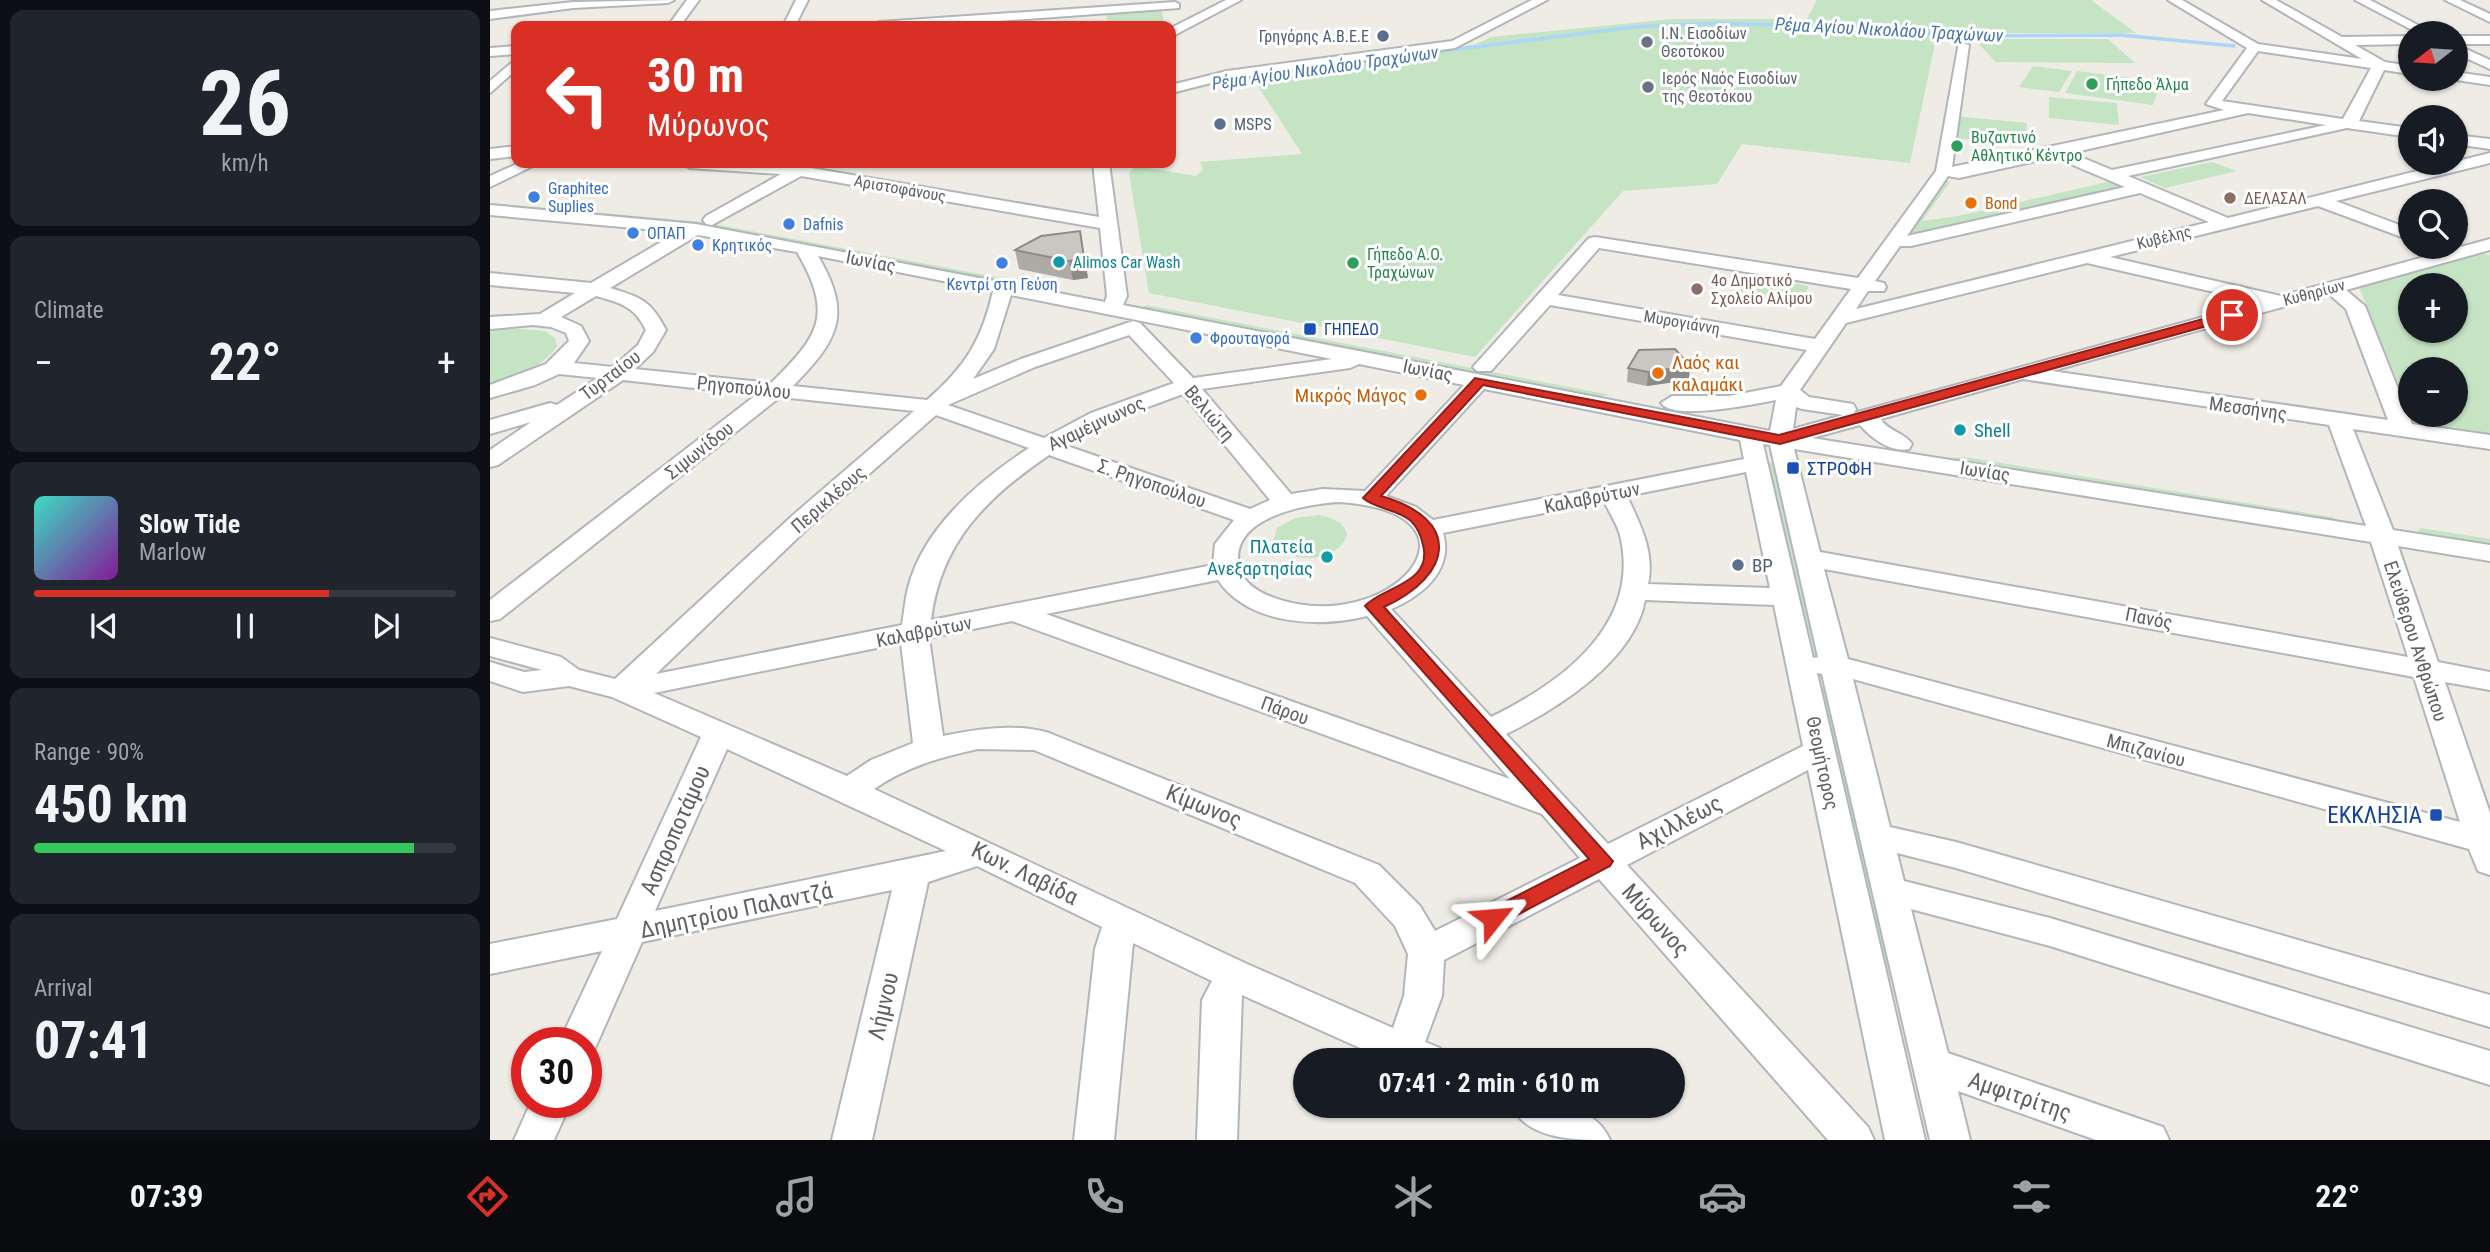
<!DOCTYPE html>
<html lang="en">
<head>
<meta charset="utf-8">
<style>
  :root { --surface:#171b24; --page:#20242c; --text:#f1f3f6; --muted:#9ea1a6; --line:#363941; --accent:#d93025 }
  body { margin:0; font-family:"Roboto Condensed",sans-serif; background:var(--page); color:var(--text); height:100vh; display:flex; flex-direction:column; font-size:26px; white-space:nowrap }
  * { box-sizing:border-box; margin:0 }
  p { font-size:23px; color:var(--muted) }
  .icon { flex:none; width:38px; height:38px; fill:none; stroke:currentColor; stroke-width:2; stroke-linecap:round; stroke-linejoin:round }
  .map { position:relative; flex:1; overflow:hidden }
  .sheet { display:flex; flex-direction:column; gap:10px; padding:10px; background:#0d0f14; width:490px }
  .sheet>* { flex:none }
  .top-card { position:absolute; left:21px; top:21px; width:665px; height:147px; border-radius:14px; box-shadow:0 2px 5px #0004; background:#d93025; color:#fff; overflow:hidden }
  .needle { width:46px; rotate:253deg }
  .fabs { position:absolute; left:1908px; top:21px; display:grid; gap:14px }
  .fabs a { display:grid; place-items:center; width:70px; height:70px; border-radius:50%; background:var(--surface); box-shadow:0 2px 5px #0004; font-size:35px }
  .speed { position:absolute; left:21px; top:1027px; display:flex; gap:14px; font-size:35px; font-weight:700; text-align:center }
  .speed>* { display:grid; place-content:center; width:91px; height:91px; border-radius:50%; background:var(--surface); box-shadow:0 2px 5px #0004; line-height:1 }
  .speed .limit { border:10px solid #d22; background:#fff; color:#111 }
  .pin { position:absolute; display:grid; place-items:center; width:60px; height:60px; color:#fff; margin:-30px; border:4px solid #fff; border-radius:50%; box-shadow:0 2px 7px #0007 }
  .me { position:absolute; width:77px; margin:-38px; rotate:62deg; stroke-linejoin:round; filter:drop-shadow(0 0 5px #0008) }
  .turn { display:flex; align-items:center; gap:24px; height:147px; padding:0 21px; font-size:32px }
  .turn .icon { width:91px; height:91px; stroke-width:2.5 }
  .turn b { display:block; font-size:49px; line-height:60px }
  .big { font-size:52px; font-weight:700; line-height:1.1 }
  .sheet .widget { flex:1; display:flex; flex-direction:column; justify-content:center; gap:10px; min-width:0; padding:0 24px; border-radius:14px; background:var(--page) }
  .sheet .dial { align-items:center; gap:0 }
  .dial b { font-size:91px; line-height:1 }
  .song { display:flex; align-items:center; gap:21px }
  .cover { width:84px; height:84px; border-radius:10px; background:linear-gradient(135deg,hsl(170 70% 55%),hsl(290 70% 35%)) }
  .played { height:7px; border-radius:4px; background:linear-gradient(90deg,var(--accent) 70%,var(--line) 70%) }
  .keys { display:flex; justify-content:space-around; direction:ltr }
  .heat { display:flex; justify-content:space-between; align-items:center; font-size:38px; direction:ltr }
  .charge { height:10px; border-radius:5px; background:linear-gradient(90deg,#34c759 90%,var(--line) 0) }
  .trip { position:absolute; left:803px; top:1048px; width:392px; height:70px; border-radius:35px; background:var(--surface); box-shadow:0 2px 5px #0004; font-weight:700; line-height:70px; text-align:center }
  .tabs { display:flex; height:112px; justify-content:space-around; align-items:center; background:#090b0e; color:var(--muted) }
  .tabs .icon { width:49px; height:49px }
  .tabs .current { color:var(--accent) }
  .tabs b { font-size:32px; color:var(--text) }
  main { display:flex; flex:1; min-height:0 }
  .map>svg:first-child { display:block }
</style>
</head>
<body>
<main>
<section class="sheet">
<div class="widget dial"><b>26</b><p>km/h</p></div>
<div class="widget"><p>Climate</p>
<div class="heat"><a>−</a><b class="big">22°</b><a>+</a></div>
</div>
<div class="widget">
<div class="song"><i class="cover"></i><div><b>Slow Tide</b><p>Marlow</p></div></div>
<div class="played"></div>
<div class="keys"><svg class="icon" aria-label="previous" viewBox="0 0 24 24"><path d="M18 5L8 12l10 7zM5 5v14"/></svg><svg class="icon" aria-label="pause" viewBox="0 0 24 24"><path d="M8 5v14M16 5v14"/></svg><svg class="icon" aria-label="next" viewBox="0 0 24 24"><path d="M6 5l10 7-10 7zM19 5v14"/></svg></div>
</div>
<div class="widget"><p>Range · 90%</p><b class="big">450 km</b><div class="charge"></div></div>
<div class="widget"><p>Arrival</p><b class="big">07:41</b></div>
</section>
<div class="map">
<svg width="2000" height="1140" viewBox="0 0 2000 1140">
  <rect width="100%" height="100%" fill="#eeece5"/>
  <path fill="#c4e4c4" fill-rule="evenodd" d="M1327 0H1601L1646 33H1492L1448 29 1420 163 1252 144 1227 184 1133 191 985 357 659 293 639 173 645 166 706 176 713 170 710 162 812 154 768 86 752 81V76L984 45 1001 37 1183 19H1317Z
    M671 9 674 21H678L668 26 618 24 616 13Z
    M1484 39H1618L1645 63 1506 62Z
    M1543 66 1582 71 1569 92 1529 87Z
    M1587 71 1671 82 1663 105 1575 93Z
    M1559 97 1627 103 1629 125 1559 118Z
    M1464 116 1537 123 1535 146 1459 137Z
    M1722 162 1747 171 1675 188 1650 177Z
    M1626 180 1642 187 1602 193 1414 235 1455 181 1460 182 1432 221 1468 216Z
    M0 203 213 222 571 289 496 279 207 226 0 207Z
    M1983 253 2000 255V436L1926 426 1921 415H1965V369H1920V411L1868 285ZM1920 285H1965V331H1920Z
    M1260 276 1319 286 1311 301 1250 291Z
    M656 305 1121 395 1102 397 651 308Z
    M17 328 55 331 65 338 67 346C52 369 25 377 0 384V330Z
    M1373 445 1458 458 1475 457 1842 517 1851 522 1372 449Z
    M1278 463H1283L1330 658H1325Z
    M829 515C842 518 853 521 857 534 849 563 798 566 783 542L787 528 805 518Z
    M1931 528 2000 539V548L1932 537 1926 533Z
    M1334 685 1339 687 1410 1003 1397 969 1331 687Z"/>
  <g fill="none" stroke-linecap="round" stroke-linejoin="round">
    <path stroke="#abd5f9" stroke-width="3.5" d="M784 72 1144 27 1229 23 1387 29 1463 36 1631 35 1744 46
      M681 94 700 88"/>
    <g stroke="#b2b5b9" stroke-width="4">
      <path id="minor" d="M184 0 178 3 83 8 0 19V11L83 2Z
        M197 0H209L190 26H178Z
        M306 0H318L305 26H293Z
        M736 0H751L681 37V28Z
        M1042 0H1057L965 48 737 79 681 93V85L737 71 962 41Z
        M1678 0H1692L1768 44 1872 59 1772 0H1786L1852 37 1920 36V44L1865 45 1895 62 1920 66V74L1894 70 1869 121 1920 128V137L1857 128 1638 176 1738 218 2000 153V163L1846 201 1920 229V240L1828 206 1620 257 1791 296 2000 239V250L1856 290 1875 306 1922 424 2000 435V449L1863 429 1903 530 2000 545V561L1908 546 1948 662 2000 672V690L1955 682 2000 813V875L1988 871 1979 849 1363 679 1400 827 1466 842 2000 995V1027L1466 868 1407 853 1414 881 1560 918 2000 1051V1085L1560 946 1421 909 1458 1053 1673 1127 1679 1140H1606L1468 1091 1480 1140H1440L1332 674 1327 673 1435 1140H1395L1318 770 1137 865 1378 1127 1384 1140H1338L1109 879 954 960 952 996 935 1042 950 1048 955 1060H897L752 995 747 1140H707L712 1000 722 981 643 943 624 1140H584L605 949 612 927 487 866 438 882 382 1140H342L402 890 152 942 102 1055 96 1057V1043H69L112 951 0 974V944L127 919 211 737 122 697 79 686 33 692 0 681V662L34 672 52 670 0 656V638L71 657 89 670 125 679 302 516 424 411 290 397 10 619 0 621V600L266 395 133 380 8 465 0 467V450L41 422 0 434V420L60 403 67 405 108 378 69 374 45 385 0 398V385L56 364 79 341 76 333 61 327 43 325 0 329V317L50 314 85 293 0 285V273L101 283 188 232 0 215V205L206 224 615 302 617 296 610 228 311 176 222 225 216 224 213 220 216 216 291 174 200 168 192 163 309 166 609 217 603 163H619L637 296 633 305 1280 431 1286 400C1265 404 1183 421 1171 403L1182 396H1239L1291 386 1317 350 1060 305 1001 371H987L983 367 1099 238 1105 237 1368 278 1446 171 1469 42 1479 45 1462 167 1734 110 1716 104 1757 48ZM1768 51 1881 68 1853 119 1732 101ZM1758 113 1836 125 1622 170 1581 153ZM1564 157 1635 187 1417 236 1458 176 1469 178ZM1650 193 1719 222 1366 309 1378 291H1394L1396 287 1394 283 1385 281 1410 246H1421ZM208 235 307 252C344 315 329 336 281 383L145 369 163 352 176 330C161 301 151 297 120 288ZM1109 248 1361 289 1325 339 1068 295ZM328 256 503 291C492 340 475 367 437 400L303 386C348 340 363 315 328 256ZM1597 263 1768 302 1364 413 1366 409 1363 404 1319 397 1310 390 1356 323ZM1839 294 1856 309 1898 420 1562 371ZM521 295 842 359 703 378 650 323 643 321 531 359 483 379 504 349ZM106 296C131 303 144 306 156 330L148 345 123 367 84 363 99 341 91 326 71 317ZM639 335 684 383 601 413 554 438 458 405 545 367ZM869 364 974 385 875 491 833 489 801 494 712 389 860 368ZM1533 379 1839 425 1876 526 1322 438 1370 425C1381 438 1401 453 1419 449L1422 444C1414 432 1397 431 1391 419ZM994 389 1250 440 1254 459 943 520 926 507 896 496ZM693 394 780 500 760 509 574 445 617 422ZM1306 407 1312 409 1353 415 1303 429ZM446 415 539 448C490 480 433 528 418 588 415 600 414 613 412 625L166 674 320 526ZM1273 444 1280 445 1328 657 1323 658ZM1304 449 1881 542 1918 657 1330 552ZM559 455 744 520 725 544 723 565 441 620C451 542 496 498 559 455ZM1256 472 1280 588 1158 584C1165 552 1150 524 1137 496ZM1114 501C1119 512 1127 524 1130 535 1152 625 1071 683 1001 717L901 609C932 596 964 570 953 533ZM849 502C1011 513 899 641 782 597 768 592 752 582 749 566 739 517 816 504 849 502ZM1334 569 1924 677 1970 822 1358 659ZM728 580C758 625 829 628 877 616L1020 779 556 614ZM1155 600 1284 605 1313 746 1118 844 1016 734C1067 709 1144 661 1155 600ZM522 621 1052 814 1090 858 945 931 930 906 889 865 559 733C525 723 486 729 453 736L439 638ZM411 643 423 743 381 760 357 776 164 693ZM237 749 456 851 165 911ZM488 749 544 750 865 883 905 926 918 954 914 996 903 1028 757 964 384 789C416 767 450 757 488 749Z
        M1865 0H1880L1943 33H1928Z
        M1955 0H1970L2000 14V22Z
        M685 2 689 4V8L439 26H383L389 22Z
        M1965 36H2000V44H1965Z
        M1965 44 2000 60V69L1965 53Z
        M26 46V54L0 56V48Z
        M26 59V70L0 93V81Z
        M1965 72 2000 77V85L1960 79H1965Z
        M1965 135 2000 139V149L1965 144Z
        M26 146V156L0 159V149Z
        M29 163H49L0 187V176Z
        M41 1102H81L64 1140H24Z
        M1021 1106C1057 1106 1103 1101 1120 1140 1084 1140 1039 1140 1021 1106Z"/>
    </g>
    <use href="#minor" fill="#fff" fill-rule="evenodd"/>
  </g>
  <path fill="#aeaba7" d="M590 231 598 278 583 280 529 269 525 250Z
    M1138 368 1199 380 1157 386 1137 382Z"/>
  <path fill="#8d8b88" d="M590 231 598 278 583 280 579 261Z
    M1200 366 1199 380 1157 386 1158 372Z"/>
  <path fill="#cac7c2" stroke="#8d8b88" stroke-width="2" d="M590 231 594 258 579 261 525 250 551 236Z
    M1185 349 1200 366 1158 372 1138 368 1149 350Z"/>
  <path fill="#d93025" stroke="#8d1f18" stroke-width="2" d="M1742 311 1748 315 1746 318 1290 444 993 385 891 496C972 519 964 575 894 607L1123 861 1120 866 1010 924 1003 926 995 924 992 918 995 912 1099 859 875 606C891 587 943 584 933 545 931 535 928 528 921 521 908 509 885 509 873 498L985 378 1289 435Z"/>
  <g fill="#5c6f8a" stroke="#fff" stroke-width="2.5">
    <circle cx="893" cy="36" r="7"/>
    <circle cx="730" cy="124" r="7"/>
    <circle cx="1248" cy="565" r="7"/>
  </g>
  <g fill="#6b7280" stroke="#fff" stroke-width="2.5">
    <circle cx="1157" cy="42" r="7"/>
    <circle cx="1158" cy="87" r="7"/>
  </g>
  <g fill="#2e9e5b" stroke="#fff" stroke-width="2.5">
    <circle cx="1602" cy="84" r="7"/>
    <circle cx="1467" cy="146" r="7"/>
    <circle cx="863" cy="263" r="7"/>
  </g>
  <g fill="#3f7fe0" stroke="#fff" stroke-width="2.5">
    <circle cx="44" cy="197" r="7"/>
    <circle cx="299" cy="224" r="7"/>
    <circle cx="143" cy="233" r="7"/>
    <circle cx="208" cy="245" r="7"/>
    <circle cx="512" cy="263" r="7"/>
    <circle cx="706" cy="338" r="7"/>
  </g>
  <g fill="#8d6e63" stroke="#fff" stroke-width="2.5">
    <circle cx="1740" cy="198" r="7"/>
    <circle cx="1207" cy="289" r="7"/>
  </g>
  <g fill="#e8710a" stroke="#fff" stroke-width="2.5">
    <circle cx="1481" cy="203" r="7"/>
    <circle cx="1168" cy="373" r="7"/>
    <circle cx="931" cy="395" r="7"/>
  </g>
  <g fill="#0f9aa8" stroke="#fff" stroke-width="2.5">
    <circle cx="569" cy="262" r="7"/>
    <circle cx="1470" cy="430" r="7"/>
    <circle cx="837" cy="557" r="7"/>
  </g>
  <g fill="#1a4fb4" stroke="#fff" stroke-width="2.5">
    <rect x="813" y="322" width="14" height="14" rx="3.5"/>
    <rect x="1296" y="461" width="14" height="14" rx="3.5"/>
    <rect x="1939" y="808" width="14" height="14" rx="3.5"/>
  </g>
  <g text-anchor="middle" stroke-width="6" stroke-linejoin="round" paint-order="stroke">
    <g font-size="16" fill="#5b616d" stroke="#fff" text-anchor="start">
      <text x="1171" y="39">Ι.Ν. Εισοδίων<tspan x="1171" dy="18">Θεοτόκου</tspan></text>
      <text x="1172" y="84">Ιερός Ναός Εισοδίων<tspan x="1172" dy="18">της Θεοτόκου</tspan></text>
    </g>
    <g font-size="16" fill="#4e5e75" stroke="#fff" text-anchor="end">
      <text x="879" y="42">Γρηγόρης Α.Β.Ε.Ε</text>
      <text x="744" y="130" text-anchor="start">MSPS</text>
    </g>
    <g font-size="16" fill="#27864d" stroke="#fff" text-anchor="start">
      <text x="1616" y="90">Γήπεδο Άλμα</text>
      <text x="1481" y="143">Βυζαντινό<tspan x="1481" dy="18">Αθλητικό Κέντρο</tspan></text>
      <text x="877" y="260">Γήπεδο Α.Ο.<tspan x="877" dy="18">Τραχώνων</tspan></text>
    </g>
    <g font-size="16" fill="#366cbe" stroke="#fff" text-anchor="start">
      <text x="58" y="194">Graphitec<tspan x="58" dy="18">Suplies</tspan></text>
      <text x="313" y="230">Dafnis</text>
      <text x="157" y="239">ΟΠΑΠ</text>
      <text x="222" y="251">Κρητικός</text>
      <text x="512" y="290" text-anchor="middle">Κεντρί στη Γεύση</text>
      <text x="720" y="344">Φρουταγορά</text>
    </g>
    <g font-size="16" fill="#5d6064" stroke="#fff">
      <text transform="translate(410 188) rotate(10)" y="6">Αριστοφάνους</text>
      <text transform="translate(1674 237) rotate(-14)" y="6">Κυβέλης</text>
      <text transform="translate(1824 292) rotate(-15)" y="6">Κυθηρίων</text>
      <text transform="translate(1192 322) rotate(10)" y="6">Μυρογιάννη</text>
    </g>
    <g font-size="16" fill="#785e54" stroke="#fff" text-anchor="start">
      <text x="1754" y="204">ΔΕΛΑΣΑΛ</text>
      <text x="1221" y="286">4ο Δημοτικό<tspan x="1221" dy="18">Σχολείο Αλίμου</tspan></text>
    </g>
    <g font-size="16" fill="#c56008" stroke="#fff" text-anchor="start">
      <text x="1495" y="209">Bond</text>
    </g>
    <g font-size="16" fill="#0d838f" stroke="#fff" text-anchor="start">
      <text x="583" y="268">Alimos Car Wash</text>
    </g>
    <g font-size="16" fill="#164399" stroke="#fff" text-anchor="start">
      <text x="834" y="335">ΓΗΠΕΔΟ</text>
    </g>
    <g font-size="18" font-style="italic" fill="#4975aa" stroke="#fff">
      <text transform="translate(1399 30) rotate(3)" y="6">Ρέμα Αγίου Νικολάου Τραχώνων</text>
      <text transform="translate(835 68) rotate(-8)" y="6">Ρέμα Αγίου Νικολάου Τραχώνων</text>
    </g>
    <g font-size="19" fill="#5d6064" stroke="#fff">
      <text transform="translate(381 261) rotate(11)" y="7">Ιωνίας</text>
      <text transform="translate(938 370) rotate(11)" y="7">Ιωνίας</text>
      <text transform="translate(120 375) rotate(-37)" y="7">Τυρταίου</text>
      <text transform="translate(254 387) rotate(6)" y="7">Ρηγοπούλου</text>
      <text transform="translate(1758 408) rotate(8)" y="7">Μεσσήνης</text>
      <text transform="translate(720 413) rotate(50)" y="7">Βελιώτη</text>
      <text transform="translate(606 423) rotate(-25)" y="7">Αγαμέμνωνος</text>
      <text transform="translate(209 450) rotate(-38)" y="7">Σιμωνίδου</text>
      <text transform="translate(1495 471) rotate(9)" y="7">Ιωνίας</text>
      <text transform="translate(662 483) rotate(19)" y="7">Σ. Ρηγοπούλου</text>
      <text transform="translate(1102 497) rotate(-11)" y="7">Καλαβρύτων</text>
      <text transform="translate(338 499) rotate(-41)" y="7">Περικλέους</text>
      <text transform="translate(1659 618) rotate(11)" y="7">Πανός</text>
      <text transform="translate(434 631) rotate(-11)" y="7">Καλαβρύτων</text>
      <text transform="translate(1926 641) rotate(72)" y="7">Ελεύθερου Ανθρώπου</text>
      <text transform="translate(795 710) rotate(20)" y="7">Πάρου</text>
      <text transform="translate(1656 750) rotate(15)" y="7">Μπιζανίου</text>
      <text transform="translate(1333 763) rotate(78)" y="7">Θεομήτορος</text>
    </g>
    <g font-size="19" fill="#c56008" stroke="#fff" text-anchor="start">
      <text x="1182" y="369">Λαός και<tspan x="1182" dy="22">καλαμάκι</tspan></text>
      <text x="917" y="402" text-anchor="end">Μικρός Μάγος</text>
    </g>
    <g font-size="19" fill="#0d838f" stroke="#fff" text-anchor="start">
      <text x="1484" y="437">Shell</text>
      <text x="823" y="553" text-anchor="end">Πλατεία<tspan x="823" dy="22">Ανεξαρτησίας</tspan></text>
    </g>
    <g font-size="19" fill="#164399" stroke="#fff" text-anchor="start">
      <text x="1317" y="475">ΣΤΡΟΦΗ</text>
    </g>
    <g font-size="19" fill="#4e5e75" stroke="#fff" text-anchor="start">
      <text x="1262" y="572">BP</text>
    </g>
    <g font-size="23" fill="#5d6064" stroke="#fff">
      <text transform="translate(714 806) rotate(22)" y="8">Κίμωνος</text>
      <text transform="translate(1189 822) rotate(-27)" y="8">Αχιλλέως</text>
      <text transform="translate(185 830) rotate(-66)" y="8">Ασπροποτάμου</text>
      <text transform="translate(535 873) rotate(26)" y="8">Κων. Λαβίδα</text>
      <text transform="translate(246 910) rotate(-12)" y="8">Δημητρίου Παλαντζά</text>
      <text transform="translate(1166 920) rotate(48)" y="8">Μύρωνος</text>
      <text transform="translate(393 1006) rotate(-77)" y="8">Λήμνου</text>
      <text transform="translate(1530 1096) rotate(19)" y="8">Αμφιτρίτης</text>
    </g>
    <g font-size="23" fill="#164399" stroke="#fff" text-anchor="end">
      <text x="1932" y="823">ΕΚΚΛΗΣΙΑ</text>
    </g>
  </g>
</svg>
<div class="fabs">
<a><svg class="needle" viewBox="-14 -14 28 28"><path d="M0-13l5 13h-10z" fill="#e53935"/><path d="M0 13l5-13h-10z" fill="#9ea1a6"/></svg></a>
<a><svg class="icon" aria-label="sound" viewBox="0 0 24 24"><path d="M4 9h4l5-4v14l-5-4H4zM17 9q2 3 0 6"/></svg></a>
<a><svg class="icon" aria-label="search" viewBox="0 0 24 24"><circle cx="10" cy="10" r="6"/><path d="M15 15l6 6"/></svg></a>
<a>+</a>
<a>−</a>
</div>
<div class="speed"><div class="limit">30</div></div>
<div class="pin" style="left:1742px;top:315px;background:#d93025"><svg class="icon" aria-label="arrive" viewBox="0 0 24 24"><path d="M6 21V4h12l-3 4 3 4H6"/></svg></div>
<svg class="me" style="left:1003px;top:918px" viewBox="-20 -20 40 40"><path d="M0-17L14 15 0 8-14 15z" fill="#d93025" stroke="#fff" stroke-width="4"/></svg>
<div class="trip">07:41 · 2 min · 610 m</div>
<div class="top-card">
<div class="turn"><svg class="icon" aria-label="left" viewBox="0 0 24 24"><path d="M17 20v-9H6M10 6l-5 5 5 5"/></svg><div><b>30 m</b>Μύρωνος</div></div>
</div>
</div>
</main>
<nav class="tabs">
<b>07:39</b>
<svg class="icon current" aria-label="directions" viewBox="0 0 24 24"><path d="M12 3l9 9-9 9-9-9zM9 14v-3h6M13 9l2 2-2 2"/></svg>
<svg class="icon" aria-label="music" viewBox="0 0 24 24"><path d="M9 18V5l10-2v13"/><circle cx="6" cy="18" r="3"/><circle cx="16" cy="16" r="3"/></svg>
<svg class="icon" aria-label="phone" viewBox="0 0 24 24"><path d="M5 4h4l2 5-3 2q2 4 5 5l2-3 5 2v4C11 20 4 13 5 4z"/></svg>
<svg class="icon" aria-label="climate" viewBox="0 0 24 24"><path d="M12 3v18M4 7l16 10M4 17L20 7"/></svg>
<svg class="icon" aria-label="car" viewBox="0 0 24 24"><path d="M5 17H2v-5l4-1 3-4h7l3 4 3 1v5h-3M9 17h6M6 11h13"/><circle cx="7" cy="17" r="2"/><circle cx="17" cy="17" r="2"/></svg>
<svg class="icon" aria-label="filters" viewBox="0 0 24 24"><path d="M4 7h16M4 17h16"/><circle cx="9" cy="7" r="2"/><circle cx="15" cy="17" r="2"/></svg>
<b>22°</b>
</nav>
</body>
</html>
